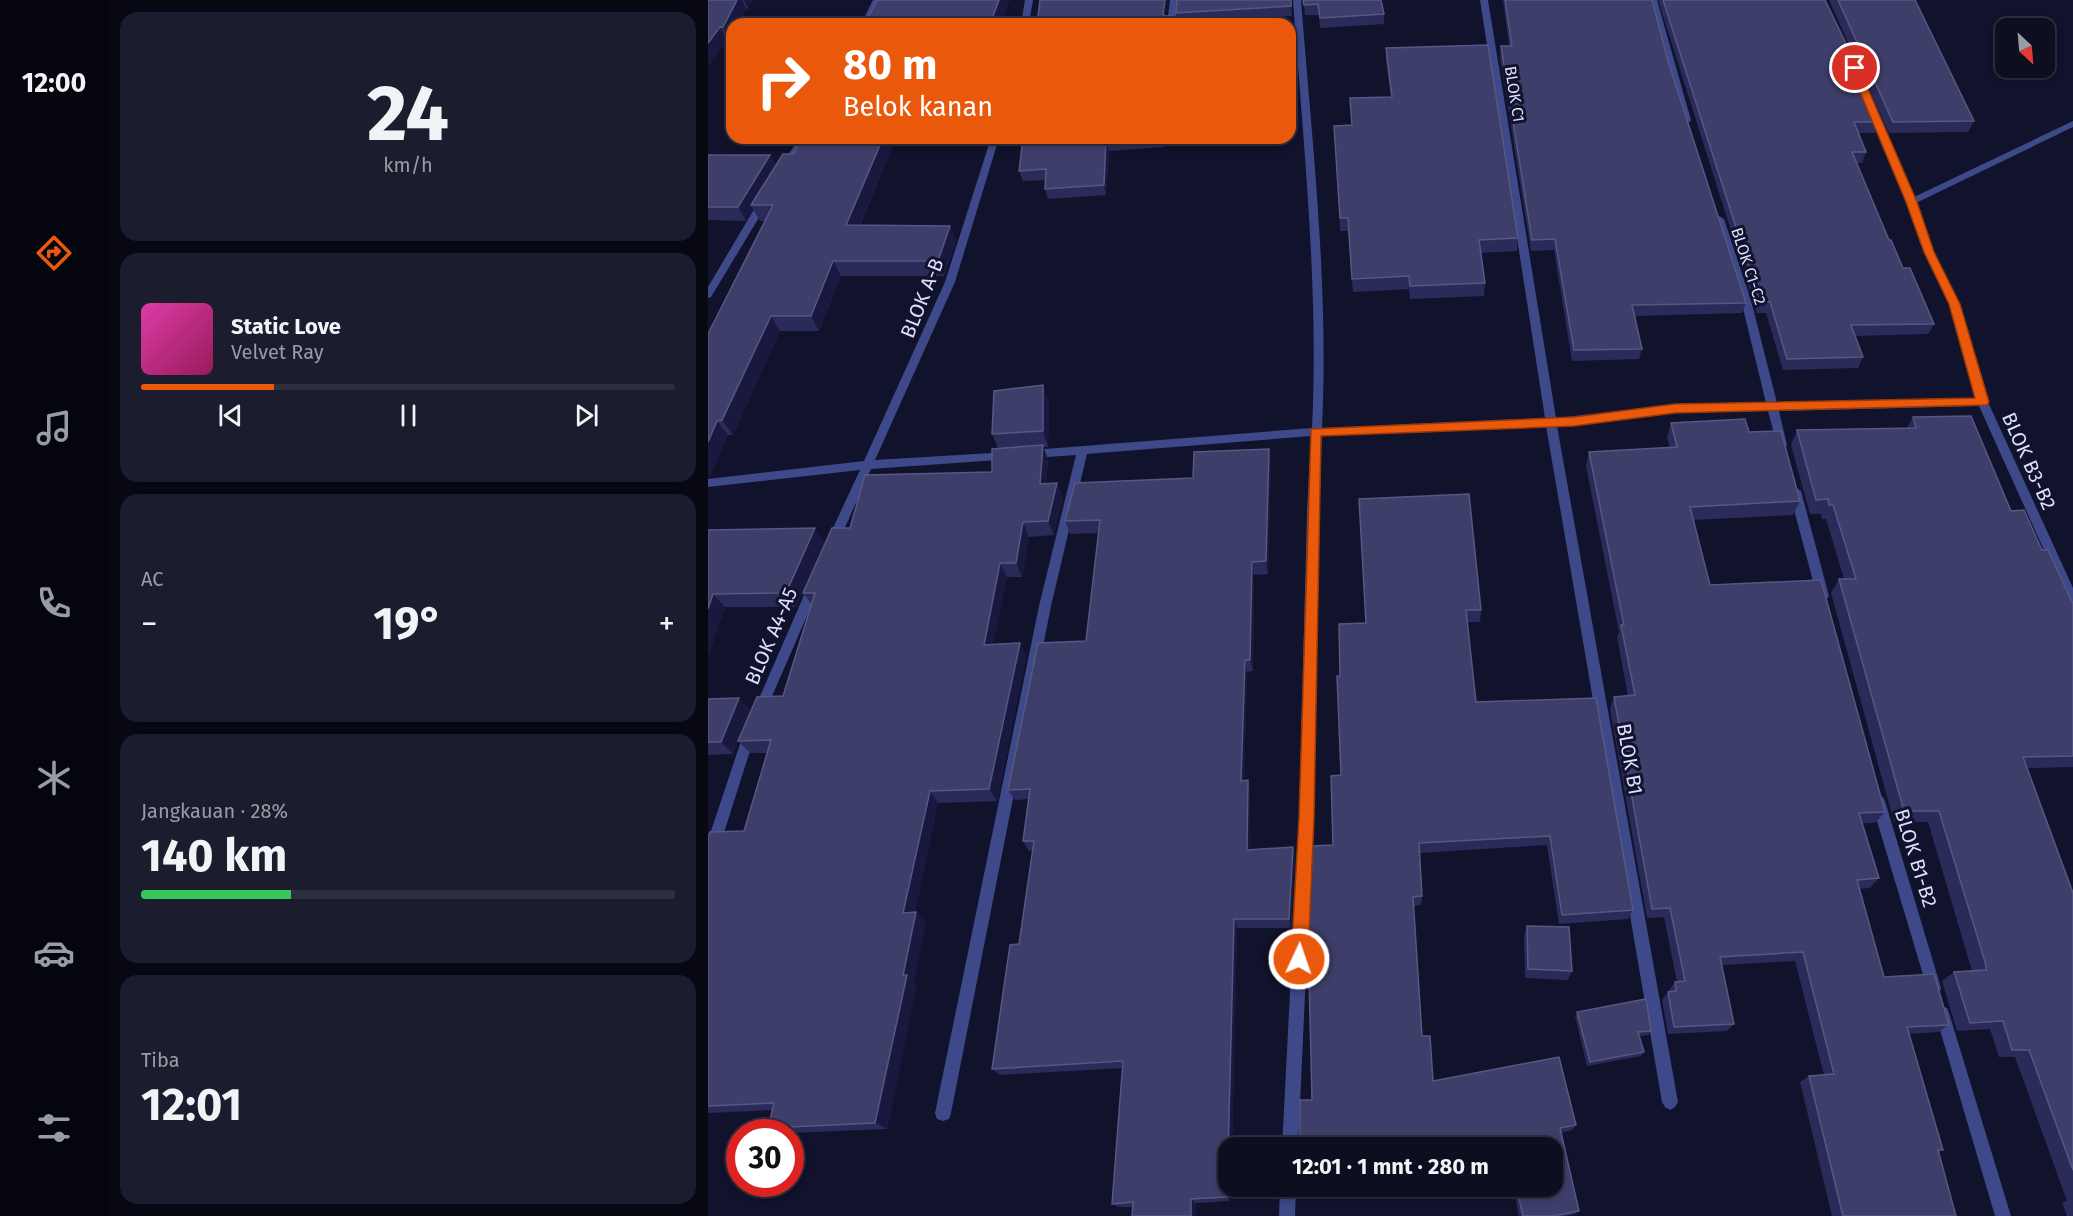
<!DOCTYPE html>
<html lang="id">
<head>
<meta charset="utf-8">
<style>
  :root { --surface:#0d0e20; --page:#1b1c2d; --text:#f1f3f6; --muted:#9a9ca5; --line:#2d2e3e; --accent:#ea580c }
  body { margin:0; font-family:"Fira Sans",sans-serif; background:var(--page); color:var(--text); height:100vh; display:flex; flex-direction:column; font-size:22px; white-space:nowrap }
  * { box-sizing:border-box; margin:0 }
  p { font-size:20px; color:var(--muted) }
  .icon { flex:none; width:33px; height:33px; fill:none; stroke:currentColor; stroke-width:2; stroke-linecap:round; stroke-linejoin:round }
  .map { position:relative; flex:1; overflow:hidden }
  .details { display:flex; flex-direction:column; gap:12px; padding:12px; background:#070812; width:600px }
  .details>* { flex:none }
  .top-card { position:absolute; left:18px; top:18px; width:570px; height:126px; border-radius:18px; box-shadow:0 3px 9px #0003,0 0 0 2px var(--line); background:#ea580c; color:#fff; overflow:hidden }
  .needle { width:39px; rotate:154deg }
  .controls { position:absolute; left:1287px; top:18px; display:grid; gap:12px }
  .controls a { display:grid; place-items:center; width:60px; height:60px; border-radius:12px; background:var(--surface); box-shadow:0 3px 9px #0003,0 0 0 2px var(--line); font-size:30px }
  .speed { position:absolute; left:18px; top:1119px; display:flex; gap:12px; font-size:30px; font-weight:700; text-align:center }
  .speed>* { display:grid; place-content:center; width:78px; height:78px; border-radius:50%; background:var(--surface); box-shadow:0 3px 9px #0003,0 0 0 2px var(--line); line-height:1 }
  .speed .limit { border:9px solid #d22; background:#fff; color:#111 }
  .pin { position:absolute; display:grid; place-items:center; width:51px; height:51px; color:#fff; margin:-26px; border:3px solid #fff; border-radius:50%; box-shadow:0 2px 6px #0007 }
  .me { position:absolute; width:66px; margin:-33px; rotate:3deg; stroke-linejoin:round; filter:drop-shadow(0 0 4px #0008) }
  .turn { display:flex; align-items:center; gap:21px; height:126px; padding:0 18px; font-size:27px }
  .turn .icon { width:78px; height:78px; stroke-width:2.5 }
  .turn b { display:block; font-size:42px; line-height:51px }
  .big { font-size:45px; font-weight:700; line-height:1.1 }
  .details .widget { flex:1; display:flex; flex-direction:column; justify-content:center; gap:9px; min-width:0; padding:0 21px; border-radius:18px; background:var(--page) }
  .details .dial { align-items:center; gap:0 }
  .dial b { font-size:78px; line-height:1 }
  .song { display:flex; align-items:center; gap:18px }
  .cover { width:72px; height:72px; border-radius:9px; background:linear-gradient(135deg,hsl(320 70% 55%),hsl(330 70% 35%)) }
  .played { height:6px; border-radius:3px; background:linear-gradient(90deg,var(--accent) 25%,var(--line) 25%) }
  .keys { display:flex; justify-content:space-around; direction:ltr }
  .heat { display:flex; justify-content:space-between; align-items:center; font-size:33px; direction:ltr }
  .charge { height:9px; border-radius:4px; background:linear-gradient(90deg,#34c759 28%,var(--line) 0) }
  .trip { position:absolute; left:510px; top:1137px; width:345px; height:60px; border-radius:18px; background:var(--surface); box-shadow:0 3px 9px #0003,0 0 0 2px var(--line); font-weight:700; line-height:60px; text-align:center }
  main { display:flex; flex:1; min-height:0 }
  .tab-bar { display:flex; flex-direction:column; width:108px; justify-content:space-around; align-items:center; background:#05060d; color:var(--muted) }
  .tab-bar .icon { width:42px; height:42px }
  .tab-bar .on { color:var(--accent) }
  .tab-bar b { font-size:27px; color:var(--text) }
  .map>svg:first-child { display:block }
</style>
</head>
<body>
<main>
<nav class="tab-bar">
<b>12:00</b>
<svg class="icon on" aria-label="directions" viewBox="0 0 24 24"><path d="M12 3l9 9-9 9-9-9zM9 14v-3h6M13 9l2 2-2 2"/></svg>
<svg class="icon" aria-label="music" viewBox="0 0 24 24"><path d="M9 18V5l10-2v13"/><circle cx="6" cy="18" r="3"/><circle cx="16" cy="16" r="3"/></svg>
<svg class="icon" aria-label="phone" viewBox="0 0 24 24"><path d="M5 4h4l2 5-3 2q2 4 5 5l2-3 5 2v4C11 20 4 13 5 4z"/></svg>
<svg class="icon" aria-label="climate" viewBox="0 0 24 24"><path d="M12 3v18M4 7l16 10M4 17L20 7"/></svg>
<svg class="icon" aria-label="car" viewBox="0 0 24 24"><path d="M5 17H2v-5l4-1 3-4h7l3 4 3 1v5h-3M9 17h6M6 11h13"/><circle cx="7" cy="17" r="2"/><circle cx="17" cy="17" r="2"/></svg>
<svg class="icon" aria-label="filters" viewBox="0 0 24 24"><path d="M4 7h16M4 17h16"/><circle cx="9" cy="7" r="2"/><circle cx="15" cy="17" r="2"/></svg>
</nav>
<section class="details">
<div class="widget dial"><b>24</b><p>km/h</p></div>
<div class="widget">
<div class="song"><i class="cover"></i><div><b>Static Love</b><p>Velvet Ray</p></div></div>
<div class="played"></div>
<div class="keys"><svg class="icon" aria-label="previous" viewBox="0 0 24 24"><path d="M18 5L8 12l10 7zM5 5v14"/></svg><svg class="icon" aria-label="pause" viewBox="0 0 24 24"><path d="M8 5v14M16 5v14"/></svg><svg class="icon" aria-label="next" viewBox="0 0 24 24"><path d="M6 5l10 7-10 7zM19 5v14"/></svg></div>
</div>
<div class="widget"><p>AC</p>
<div class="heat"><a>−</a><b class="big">19°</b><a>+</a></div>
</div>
<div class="widget"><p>Jangkauan · 28%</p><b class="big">140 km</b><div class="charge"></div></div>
<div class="widget"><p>Tiba</p><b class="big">12:01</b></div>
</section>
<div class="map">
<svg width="1365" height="1216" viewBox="0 0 1365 1216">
  <rect width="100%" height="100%" fill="#11122b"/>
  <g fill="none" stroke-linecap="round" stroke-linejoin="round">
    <path fill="#3d4989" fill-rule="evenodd" d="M165 0H173L161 24H153Z
      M317 0H325L321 24H313Z
      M462 0H470L467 24H459Z
      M585 0H593C604 142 621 285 614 428L837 418 772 0H780L848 418 967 405 1058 403 1033 300 1006 219 1011 216 1016 219 1043 300 1069 403 1269 398 1242 304 1216 252 1198 202 1160 109 1164 106 1168 109 1206 197 1365 121V127L1208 203 1226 252 1252 304 1280 402 1365 588V606L1361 604 1359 601 1271 406 1071 411 1079 445 1074 449 1069 445 1060 411 967 413 849 426 970 1102 967 1107 962 1110 957 1107 954 1102 838 426 614 436 611 512 605 818 590 1148H574L591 818 599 512 603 436 379 454 343 606 243 1113 241 1119 235 1121 229 1119 227 1113 331 606 368 455 324 458 319 454 324 450 604 428C611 286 595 142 585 0Z
      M941 0H949L983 120 982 122 975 120Z
      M91 138H99L79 170H73L72 168Z
      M283 138H291L247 282 167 460 300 452 304 453 305 456 304 459 163 469 130 543 124 548 118 543 152 470 0 487V479L156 461 237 282Z
      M56 198 61 201 3 297 0 298V287L51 201Z
      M1087 487 1093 491 1121 596 1119 599H1111L1109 596 1081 491Z
      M106 581 110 583 112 586 58 710 56 714 52 716 48 714 46 710 100 586 102 583Z
      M42 726 47 728 48 732 7 861 5 866 0 868V840L36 732 37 728Z
      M1170 795 1175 797 1177 801 1233 988 1231 993 1226 995 1221 993 1219 988 1163 801 1165 797Z
      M1234 1006 1239 1008 1241 1013 1303 1216H1287L1227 1013 1229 1008Z
      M572 1186H588L587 1216H571Z"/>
  </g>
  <path fill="#2b2b59" d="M0 0H44L40 9H38L30 24H24V36L22 40H19L0 66Z
    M583 0 584 16 469 23 468 13Z
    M595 0 676 14V24L612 28 611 15H597Z
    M795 0H944L960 61 1038 303 1034 313 927 316 934 349 931 359 864 361 846 250 823 251 792 57 793 46H801Z
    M950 0H1117L1171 122 1167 133H1150L1158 152 1154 163H1148L1181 240 1195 268 1226 324 1220 334 1147 336 1155 357 1150 368 1075 370 1058 313H1049Z
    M1121 0H1207L1266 121 1260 132 1181 133Z
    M678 48 810 238 809 251 772 253 777 283 776 296 702 299 701 289 645 292 640 231H632L626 126 644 125 642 98 683 97 678 61Z
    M94 138H199L197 142H186L152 225 242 226 248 241 236 276H133L111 331H72L25 435H20L2 476 0 477V334L57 221H52L45 209 38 221 0 220V155H62L68 166 86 154Z
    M315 138H456V147L401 151 398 195 340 199 337 189 338 180 315 181 311 171Z
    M341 401 340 447H335L340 460 338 483H349L355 497 346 535 321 537 314 577H299L285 644 312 643 318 656 289 801 230 803 207 912 218 922 206 981 209 983 179 1129 82 1133 72 1132 60 1128 64 1110 0 1113V837L36 831 59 753H42L30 741 25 754 0 755V699L43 710 75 696 104 605 95 593 142 528 284 472 290 448 284 434Z
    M1205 417 1303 511 1334 550 1364 602H1365V767L1319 768 1365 893V1216H1359L1354 1202 1359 1201 1307 1057H1291L1282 1029 1249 1031 1234 981 1246 972 1264 971 1220 822H1186L1123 593 1131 579H1136L1118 519H1114L1113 514H1102L1083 445 1089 430 1199 428Z
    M963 423 1041 432 1092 501 1085 515 985 520 1002 585 1177 812 1167 823H1154L1171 878 1162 888 1151 889 1176 977 1241 1025 1230 1032 1201 1034 1235 1150 1230 1152 1248 1216H1124L1092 1082 1101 1076 1116 1075 1087 961 1014 965 1026 1024 1019 1031 960 1034 954 1000 960 992H961V990L967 982H969L956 917 939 918 902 709 906 697 920 696 909 637 911 632 878 466 881 452 962 448 959 437Z
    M561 449 563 463 560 574 546 575 545 671 539 672 536 781 540 780 542 791V850L585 847 587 857 583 928H529L524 1148H520V1186H523L522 1201 488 1203 487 1216H424L425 1207H410L404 1204 415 1068 292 1075 284 1069 311 944 325 851H321L315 841 321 799 307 800 300 790 378 641 390 533 362 534 357 521 485 478Z
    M651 499 773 610 772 622H759L768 702 925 910 920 919 851 924 839 845 711 853 714 896 713 905 705 906 714 1036 725 1081 868 1125 864 1130 853 1133 871 1211 867 1214 859 1216H811L805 1186H844V1148H592L604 1100 625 845 633 775 632 676 658 623Z
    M0 530 116 542 88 607H17L0 656Z
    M819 926 864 971 860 980 817 978 816 936Z
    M869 1012 943 1031 940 1035 931 1036 936 1052 933 1056 879 1066 867 1016Z"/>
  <path fill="#19193f" d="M29 0H34L38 9 30 24H24V36L22 40 15 27Z
    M36 0H44L40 9Z
    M291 0H302L292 24H282Z
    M457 0H460L457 24 455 14Z
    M12 27 19 40 0 66V43Z
    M175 138H184L186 142 145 240 138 225Z
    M398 141 401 151 398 195 396 185Z
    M62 155 69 169 43 205 45 209 38 221 30 207Z
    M242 226 248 241 236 276 230 261Z
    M125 261 133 276 111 331 103 316Z
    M63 316 72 331 25 435 14 420Z
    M335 385 341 401 340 447 335 431Z
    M9 421 20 435 2 476 0 477V442Z
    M335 445 340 460 337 498 332 484Z
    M561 449 563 463 560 574 558 561Z
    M349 483 355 497 346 535 340 521Z
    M315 522 321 537 314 577 308 563Z
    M107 528 116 542 88 607 78 593Z
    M544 562 546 575 545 671 542 660Z
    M292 563 299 577 283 658 276 645Z
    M5 594 17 607 0 656V609Z
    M312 643 318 656 289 801 281 789Z
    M537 660 539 672 536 791 533 781Z
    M31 698 43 710 25 754 13 742Z
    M540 780 542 791V859L539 850Z
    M222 791 230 803 205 922 195 913Z
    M585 847 587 857 583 928 581 919Z
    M208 912 218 922 206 981 209 983 179 1129 167 1123Z
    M526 919 529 928 524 1148H520V1186H523L522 1201 519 1197Z
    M483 1199 488 1203 487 1216H483Z"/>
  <path fill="#3e3e6a" stroke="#575782" stroke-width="1.5" d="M0 0H29L15 27H12L0 43Z
    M169 0H291L282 24H157Z
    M332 0H457L455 14 457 16H465V24H329Z
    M469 0H583V6L468 13Z
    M595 0H673L676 14 612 18 610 4 596 5Z
    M797 0H944L960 61 1038 303 924 305 934 349 866 350 847 239 824 240 793 46H804Z
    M955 0H1117L1145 58 1171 122H1146L1158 152H1144L1181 240H1183L1195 268H1202L1226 324 1143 325 1155 357 1079 359 1062 302H1052Z
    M1130 0H1207L1266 121 1185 122Z
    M780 45 810 238 771 240 777 283 702 286 701 276 644 279 640 218H632L626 126 644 125 642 98 684 97 678 48Z
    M94 138H175L138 225 242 226 230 261H125L103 316H63L14 420 9 421 0 442V334L65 205H43L75 154H86Z
    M315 138H435L398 141 396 185 337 189 338 169 311 171Z
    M0 155H62L30 207H0Z
    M335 385V431L284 434 286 391Z
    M1263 416 1303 511 1316 510 1334 550H1340L1364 602H1365V756L1315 757 1365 893V1170L1321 1050H1304L1295 1021 1262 1023 1246 972 1278 970V965L1231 811H1196L1131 579H1148L1125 505H1121L1120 499 1108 500 1089 430 1208 428 1205 417Z
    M1037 419 1041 432 1073 431 1092 501 982 507 1002 585 1113 580 1177 812 1151 813 1171 878 1149 880 1176 977 1226 974 1241 1025 1199 1027 1235 1150H1230L1248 1216H1135L1101 1076 1126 1074 1095 952 1012 957 1026 1024 966 1027 960 992 968 991 967 982 977 981 962 908 944 909 906 697 927 695 913 625H916L881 452 969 447 963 423Z
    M335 445 332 484 349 483 340 521 315 522 308 563H292L276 645 312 643 281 789 222 791 195 913 208 912 195 975H199L167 1123 60 1128 66 1103 0 1106V837L2 832 36 831 63 740 30 741 49 697 75 696 107 593H95L124 528H142L157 475 284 472V449Z
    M561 449 558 561 544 562 542 660H537L533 781 540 780 539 850 585 847 581 919H526L519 1197 483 1199V1216H424L425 1202 404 1204 415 1061 284 1069 302 945 311 944 326 841H315L322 789 300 790 330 643 378 641 392 520 357 521 367 483 485 478 486 452Z
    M761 494 773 610H758L768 702 888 698 925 910 854 915 842 836 711 843 714 896 705 897 714 1036H722L725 1081 851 1057 868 1125 852 1128 871 1211 845 1216H815L808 1186H844V1148H800L799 1142 711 1148H592V1100H604L600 934 604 846 625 845 623 776 633 775 629 676H632L631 624 658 623 651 499Z
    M107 528 78 593 5 594 0 609V530Z
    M31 698 13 742H0V699Z
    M819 926 861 927 864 971 820 969Z
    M938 999 943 1031 930 1032 936 1052 882 1062 869 1012Z"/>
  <path fill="#ea580c" stroke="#983908" stroke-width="1.5" d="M1147 65 1151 68 1209 202 1226 252 1252 304 1281 402 1279 405 967 413 866 426 613 436 606 818 600 959 597 965 591 967 586 965 583 959 591 818 603 429 866 417 967 404 1267 398 1241 304 1216 252 1198 202 1142 68Z"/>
  <g text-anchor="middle" stroke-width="6" stroke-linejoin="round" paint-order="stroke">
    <g font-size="16" fill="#dcdfff" stroke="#11122b">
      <text transform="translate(807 94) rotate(81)" y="6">BLOK C1</text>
      <text transform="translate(1041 266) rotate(72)" y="6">BLOK C1-C2</text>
    </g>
    <g font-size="20" fill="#dcdfff" stroke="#11122b">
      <text transform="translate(214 298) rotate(-68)" y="7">BLOK A-B</text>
      <text transform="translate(1321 461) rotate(66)" y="7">BLOK B3-B2</text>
      <text transform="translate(63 636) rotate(-67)" y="7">BLOK A4-A5</text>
      <text transform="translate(922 759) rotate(80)" y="7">BLOK B1</text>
      <text transform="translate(1208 858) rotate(73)" y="7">BLOK B1-B2</text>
    </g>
  </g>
</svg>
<div class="controls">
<a><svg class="needle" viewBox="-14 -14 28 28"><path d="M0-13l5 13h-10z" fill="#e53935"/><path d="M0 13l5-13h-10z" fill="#9a9ca5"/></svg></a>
</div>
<div class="speed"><div class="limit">30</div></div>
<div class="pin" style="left:1147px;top:68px;background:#d93025"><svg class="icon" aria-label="arrive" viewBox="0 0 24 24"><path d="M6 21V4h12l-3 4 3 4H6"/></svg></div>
<svg class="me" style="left:591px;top:959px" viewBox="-20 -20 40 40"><circle r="17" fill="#ea580c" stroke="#fff" stroke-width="3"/><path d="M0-11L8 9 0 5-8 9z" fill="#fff"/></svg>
<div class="trip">12:01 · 1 mnt · 280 m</div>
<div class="top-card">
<div class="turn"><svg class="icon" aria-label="right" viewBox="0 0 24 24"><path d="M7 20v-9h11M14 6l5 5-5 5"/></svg><div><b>80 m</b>Belok kanan</div></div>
</div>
</div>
</main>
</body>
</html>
